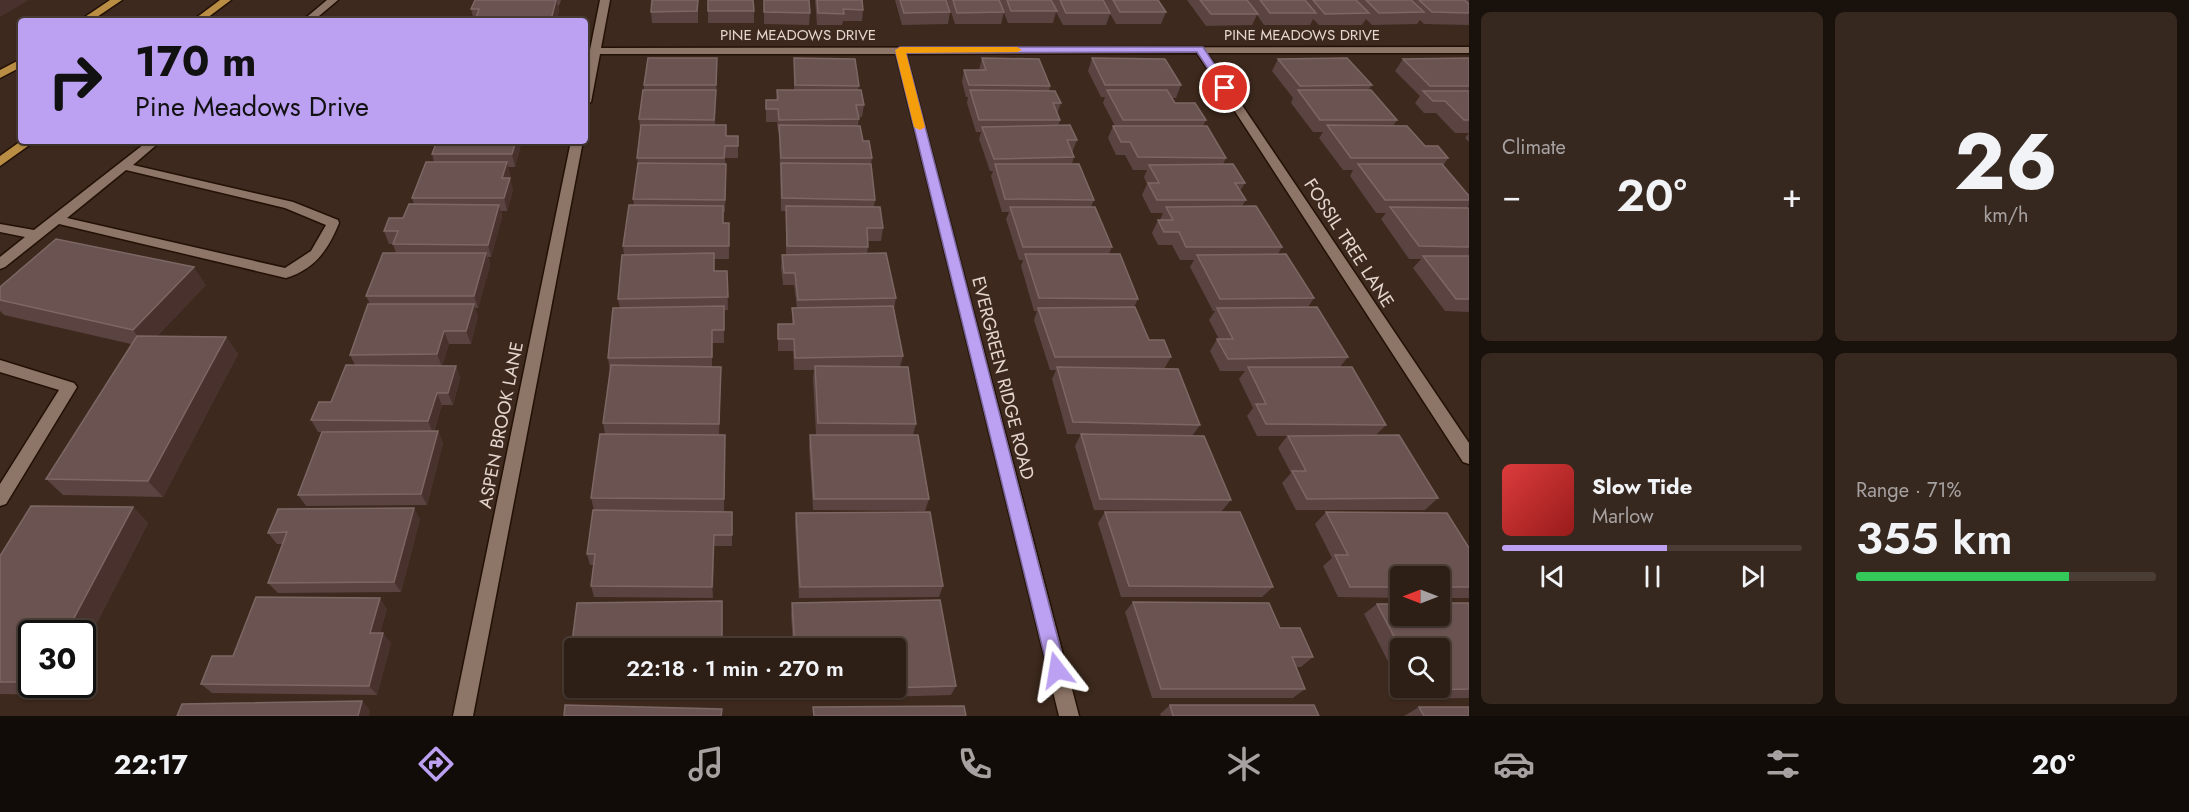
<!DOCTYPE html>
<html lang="en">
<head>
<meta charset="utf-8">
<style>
  :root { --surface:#2e1f16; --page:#36271f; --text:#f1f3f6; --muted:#a7a2a1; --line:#493d35; --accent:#bca0f2 }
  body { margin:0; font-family:Jost,sans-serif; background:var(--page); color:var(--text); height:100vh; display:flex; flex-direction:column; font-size:22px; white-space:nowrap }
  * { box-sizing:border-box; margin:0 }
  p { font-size:20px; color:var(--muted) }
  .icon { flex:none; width:33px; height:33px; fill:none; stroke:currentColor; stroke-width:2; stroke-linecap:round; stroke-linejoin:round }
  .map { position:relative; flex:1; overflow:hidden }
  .sheet { display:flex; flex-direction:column; gap:12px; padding:12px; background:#19110c; width:720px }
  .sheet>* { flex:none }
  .guide { position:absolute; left:18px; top:18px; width:570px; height:126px; border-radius:6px; box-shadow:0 2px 4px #0004,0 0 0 2px var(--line); background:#bca0f2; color:#111; overflow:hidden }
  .needle { width:39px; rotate:270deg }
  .tools { position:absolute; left:1390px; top:566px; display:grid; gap:12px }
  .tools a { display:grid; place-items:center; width:60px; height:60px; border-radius:6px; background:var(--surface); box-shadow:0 2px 4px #0004,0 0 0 2px var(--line); font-size:30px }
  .speed { position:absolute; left:18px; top:620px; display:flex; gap:12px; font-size:30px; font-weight:700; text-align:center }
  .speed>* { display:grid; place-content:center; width:78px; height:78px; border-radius:50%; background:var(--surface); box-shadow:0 2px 4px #0004,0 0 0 2px var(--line); line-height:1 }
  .speed .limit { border:3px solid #111; border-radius:9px; background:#fff; color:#111 }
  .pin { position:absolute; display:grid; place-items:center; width:51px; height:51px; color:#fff; margin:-26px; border:3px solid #fff; border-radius:50%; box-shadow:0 2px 6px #0007 }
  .me { position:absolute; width:66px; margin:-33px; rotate:346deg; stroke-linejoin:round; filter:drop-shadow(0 0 4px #0008) }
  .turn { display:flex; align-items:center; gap:21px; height:126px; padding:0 18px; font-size:27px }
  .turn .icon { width:78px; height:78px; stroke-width:2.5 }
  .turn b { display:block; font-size:42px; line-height:51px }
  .big { font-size:45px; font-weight:600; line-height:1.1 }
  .sheet .card { flex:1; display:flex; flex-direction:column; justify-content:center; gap:9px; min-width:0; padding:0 21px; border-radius:9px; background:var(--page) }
  .sheet .dial { align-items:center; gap:0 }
  .dial b { font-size:78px; line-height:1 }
  .song { display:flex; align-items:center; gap:18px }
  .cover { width:72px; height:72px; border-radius:9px; background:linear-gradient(135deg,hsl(0 70% 55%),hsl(0 70% 35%)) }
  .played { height:6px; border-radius:3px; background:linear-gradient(90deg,var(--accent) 55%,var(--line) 55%) }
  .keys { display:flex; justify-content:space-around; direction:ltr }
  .heat { display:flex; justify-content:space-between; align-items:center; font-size:33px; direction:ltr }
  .charge { height:9px; border-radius:4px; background:linear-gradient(90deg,#34c759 71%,var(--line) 0) }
  .sheet .tiles { flex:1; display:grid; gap:12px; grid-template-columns:repeat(2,1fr) }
  .trip { position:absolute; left:564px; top:638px; width:342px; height:60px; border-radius:6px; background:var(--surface); box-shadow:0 2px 4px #0004,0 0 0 2px var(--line); font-weight:600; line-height:60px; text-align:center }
  .dock { display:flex; height:96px; justify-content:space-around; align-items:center; background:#120c09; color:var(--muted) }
  .dock .icon { width:42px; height:42px }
  .dock .on { color:var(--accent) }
  .dock b { font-size:27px; color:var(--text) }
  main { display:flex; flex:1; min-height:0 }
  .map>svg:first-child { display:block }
</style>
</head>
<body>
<main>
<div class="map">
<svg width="1469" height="716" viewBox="0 0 1469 716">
  <rect width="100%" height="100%" fill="#3d291d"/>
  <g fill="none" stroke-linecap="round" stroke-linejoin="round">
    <g stroke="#231106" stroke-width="3">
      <path id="lane" d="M327 0H338L313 21H302Z
        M148 141H161L133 165 293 202 338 220 339 223C328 250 315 269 286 278L59 224 5 267 0 269V257L25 237 0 232V224L34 230ZM126 170 285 208 326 225 311 251 285 268 67 218Z
        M0 360 74 383 77 387 6 504 0 506V484L59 390 0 372Z"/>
    </g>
    <g stroke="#231106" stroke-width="3">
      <path id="street" d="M600 0H610L601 48 1469 47V53H1207L1469 443V464L1463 462 1197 53 906 54 1079 716H1059L896 54H600L591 102 585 105V75Z
        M571 141H583L473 716H453Z"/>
    </g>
    <g stroke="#231106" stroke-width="3">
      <path id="primary" d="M110 0H122L91 21H79Z
        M220 0H231L203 21H192Z
        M21 59V67L0 78V70Z
        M21 141H35L0 166V156Z"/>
    </g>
    <use href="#lane" fill="#8d7567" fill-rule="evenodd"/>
    <use href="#street" fill="#8d7567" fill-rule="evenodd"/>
    <use href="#primary" fill="#b98e44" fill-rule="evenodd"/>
  </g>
  <path fill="#5b4342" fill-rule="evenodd" d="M475 0H561L559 6 558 5 559 10 556 21H474L471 9Z
    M698 0V23H652L651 12Z
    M764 0H809L810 13 809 25 764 24Z
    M815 0H862L863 10 862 21H843L842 25H817Z
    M895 0H946L950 12 948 24 902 25Z
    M947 0H999L1004 12 1001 24H955Z
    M999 0H1158L1166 12 1161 24H1116L1110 14 1106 25H1063L1056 12 1053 23H1008Z
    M1187 0H1469V25L1424 24 1420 20 1417 24 1372 25 1366 19 1362 25H1319L1313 19 1310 25H1264L1257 15 1252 25 1206 26Z
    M708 11H754V23H708Z
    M794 58 859 86 858 90 864 105 862 117H859L858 126 863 141 872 158 871 164 875 200 874 207 883 228 881 241H868V247L867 254 896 298 894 309 903 356 900 367 916 424 913 435 929 499 925 511 813 510 809 447 810 435H816L813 378 814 370H794L793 351H778V324H792V308H797L794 285H783L781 268 782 255H786V211H781L779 132H778L777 122H766V100H776L777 90H794Z
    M982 58 1050 86 1049 91 1061 103 1057 114 1060 120 1058 126 1077 140 1072 153 1074 157 1072 164 1094 200 1091 207 1112 247 1109 254 1138 299 1134 307 1149 340 1171 357 1164 369 1200 425 1192 436 1231 500 1221 512 1094 510 1075 446 1081 434 1122 435 1067 434 1052 379 1056 370H1050L1034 320 1037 311H1034L1021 266 1023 260H1019L1006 219 1009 212H1002L991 176 993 171H990L979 139 981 132H976L967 103 968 97H966L962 82 964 70H979Z
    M1092 58 1181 85 1176 98H1172L1175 103 1206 120 1203 126 1226 158 1223 164 1245 183 1240 191 1246 200 1242 206 1282 247 1278 254 1314 298 1308 307 1348 357 1340 367 1386 425 1376 435 1438 498 1425 510H1296L1282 483 1291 473 1278 448 1287 436H1257L1247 416 1253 408 1239 379 1245 371H1220L1210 351 1217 339H1219L1209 320 1215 311H1213L1190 267 1194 260H1180L1172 245H1158L1152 233 1158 220H1160L1163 213H1151L1142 195 1147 184 1144 177 1147 170H1133L1125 155H1116L1108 138 1113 126H1115L1103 103 1105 97H1101L1088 71Z
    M1469 58V142L1465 138 1469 133H1455L1436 113H1424L1415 103 1420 96 1395 71 1403 59Z
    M1278 59 1372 85 1368 90 1397 120 1393 126 1425 146 1448 158 1443 166 1469 196V205L1467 208H1469V312L1445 311 1413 268 1421 259H1409L1381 219 1386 213H1376L1350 176 1353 170H1343L1319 138 1323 132H1313L1291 103 1293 98 1272 71Z
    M717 71 715 125 726 136H738V158H725L726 176 725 212H723V223H729V259H714V271H727L728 310H724V343H712V367H721L719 435H725L724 511 594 510 591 498 605 434 603 423 610 371 608 358 620 308 618 299 624 255 623 246 634 205 633 199 638 163 637 158 640 130 639 119 644 90V85Z
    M430 141H522L515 167H508L510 175 509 178 513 190 507 211H501L502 217 491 257H488L490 265 478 308H475L478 316 471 344H449L442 366H456L460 378 453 405H442L434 431H438L443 443 427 505 306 506 298 495 322 432H318L311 420 331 402 355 365 350 355 370 304 366 296 396 253 393 244H389L384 231 403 218 414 204 412 198 434 162 432 154 435 145H432Z
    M206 285 157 336 226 337 238 354 163 497 63 495 46 479 131 344 4 315 0 311V287Z
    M133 507 148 523 82 652V633H32V684H66L60 695 0 694V556Z
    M732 512V546H714L713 598 594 597 591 586 594 565H590L587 554Z
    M1105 512 1273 587 1262 597H1121L1098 523Z
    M1326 512 1469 548V598H1440V576H1401V598L1338 597 1323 566 1332 558 1315 524Z
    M796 513 943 586 939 597 799 598 795 524Z
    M420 519 401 592 278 593 268 583 283 544H277L268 533Z
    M940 600 956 686 951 695 818 699 817 687H896V648H793L791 614 792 603Z
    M722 601V648H574V687H707L706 698 570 699 566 690 577 603Z
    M1133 602 1280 628 1313 657 1301 667H1296L1305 689 1293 698H1152L1125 612Z
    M1469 603V698L1407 699 1364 614 1377 604ZM1401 648 1440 687H1401Z
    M387 609 380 633 391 643 377 695 212 693 201 684 233 656Z
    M1170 705 1319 716H1161L1160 714Z
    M1419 707 1469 716H1404Z"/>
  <path fill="#49322d" d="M1 0H29L0 17V1Z
    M556 0 559 10 556 21H551Z
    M516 141H522L515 167 512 154Z
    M507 162 510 175 505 190 502 178Z
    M510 178 513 190 507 211 504 198Z
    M499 205 502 217 491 257 488 245Z
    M486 253 490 265 478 308 474 296Z
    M194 267 206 285 146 347 133 330Z
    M474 304 478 316 471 344 466 331Z
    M444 331 449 344 442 367 437 354Z
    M226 337 238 354 163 497 148 481Z
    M456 366 460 378 453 405 448 393Z
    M721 367V379L719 436V424Z
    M437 393 442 405 433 433 428 421Z
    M438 431 443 443 427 505 421 494Z
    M133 507 148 523 82 652V633H66Z
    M414 508 420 519 401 592 394 582Z
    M714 535V546L713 598 712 587Z
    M380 598 387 609 377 643 370 633Z
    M383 633 391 643 377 695 369 686Z
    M43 684H66L60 695Z
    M362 701 370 710 369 716H358Z"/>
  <path fill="#6a5351" stroke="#7d6764" stroke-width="1.5" d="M475 0H556L551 20 475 21 479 9H471Z
    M652 0H698L697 11 651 12Z
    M708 0H753L754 11H708Z
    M764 0H809L810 13 764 12Z
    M817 0H862L863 10 843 9 844 14 818 13Z
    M900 0H946L950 12 904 13Z
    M953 0H999L1004 12 957 13Z
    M1007 0H1051L1057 11H1011Z
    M1060 0H1103L1110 13H1066Z
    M1113 0H1158L1166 12H1120Z
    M1200 0H1247L1258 14H1211Z
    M1260 0H1305L1316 13H1270Z
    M1313 0H1356L1369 13 1325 14Z
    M1366 0H1411L1424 12 1379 13Z
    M1419 0H1464L1469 4V13L1432 12Z
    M648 58H717L716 85H644Z
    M794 58 855 59 859 86 795 85Z
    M982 58 1039 59 1050 86 969 85 964 70H986Z
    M1092 58 1165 59 1181 85H1105Z
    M1347 58 1372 85 1300 86 1278 59Z
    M1469 58V86H1430L1403 59Z
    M643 90H716L714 120 639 119Z
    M777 90H861L864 105H856L859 119 779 120 778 109H766V100H778Z
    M970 90 1055 91 1061 103H1053L1060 120H979Z
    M1107 90H1167L1175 103H1195L1206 120H1123Z
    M1298 90H1371L1397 120H1320Z
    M1423 91H1469V120H1464L1445 101H1433Z
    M641 125H726V136H738V146H725L724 158H637Z
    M779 125 860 126 863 141H869L872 158H781Z
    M1070 125 1077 140H1067L1074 157 994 159 982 127Z
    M1327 125 1407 126 1425 146H1438L1448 158H1351Z
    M1113 126H1207L1226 158 1138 157 1130 142H1121Z
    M437 141H516L512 154H432Z
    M426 162H507L502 178H510L504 198H412Z
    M638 163 726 164 725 200 633 199Z
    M781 163 871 164 875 200 782 198Z
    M995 164H1079L1094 200 1005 199Z
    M1233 164 1245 183H1235L1246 200H1157L1148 183H1159L1149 165Z
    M1358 164H1442L1469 196V200H1385Z
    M409 204 499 205 488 245 393 244 398 231H384L389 218H403Z
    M629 205 723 206V223H729V246H623Z
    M786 206 880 207 883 228H867L868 247 787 246Z
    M1256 206 1282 247H1186L1179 232H1164L1158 220H1173L1166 207Z
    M1010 207H1095L1112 247H1023Z
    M1390 207 1469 208V247L1419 246Z
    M56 239 194 267 133 330 0 300V287Z
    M383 253H486L474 296H366Z
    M714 253V271H727L728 297 618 299 622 255Z
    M886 253 896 298 798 300 795 273H784L782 255Z
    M1025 254H1120L1138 299 1039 298Z
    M1286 254 1314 298 1220 299 1197 255Z
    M1423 256H1469V299H1456Z
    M368 304H474L466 331H444L437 354 350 355Z
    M724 306V330H712V357L608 358 613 308Z
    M893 306 903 356 795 358 794 339H778V324H794L792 308Z
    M1135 307 1149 340H1164L1171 357H1055L1038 308Z
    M1317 307 1348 357 1228 359 1217 339H1233L1217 308Z
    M137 336 226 337 148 481 46 479Z
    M346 365 456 366 448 393H437L428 421 311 420 319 402H331Z
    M611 365 721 367 719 424 603 423Z
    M815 366 908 367 916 424 818 423Z
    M1057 367 1178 369 1200 425 1073 422Z
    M1248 367H1352L1386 425 1266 424 1256 404H1266Z
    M438 431 421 494 298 495 322 432Z
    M600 434 725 435 724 499 591 498Z
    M1081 434 1204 436 1231 500 1100 499Z
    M810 435H918L929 499H814Z
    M1399 435 1438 498 1307 499 1292 471H1306L1288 436Z
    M31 506 133 507 66 633H32V682H0V556Z
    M414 508 394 582 268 583 287 532 268 533 278 509Z
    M593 510 732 512V535H714L712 587 591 586 595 554H587Z
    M930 512 943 586 800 587 796 513Z
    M1105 512H1240L1273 587 1129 586Z
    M1326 512 1447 513 1469 548V587H1440V576H1401V587H1350L1335 555H1348Z
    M256 597 380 598 370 633H383L369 686 201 684 212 656H233Z
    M940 600 956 686 819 690V687H896V648H795L792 603Z
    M722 601V641H707V648H574V687H706V689L566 690 577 603Z
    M1133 602 1269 603 1280 628H1300L1313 657H1292L1305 689H1161Z
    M1440 603H1469V689L1422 690 1420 687H1440V648H1401V650L1377 604H1401V615H1440Z
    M362 701 358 716H177L182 704Z
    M565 705 722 709 721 716H564Z
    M1170 705H1314L1319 716H1173Z
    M964 706 966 716H814L813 707Z
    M1419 707H1469V716H1424Z"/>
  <path fill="#bca0f2" stroke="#7a689d" stroke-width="1.5" d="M900 47H1203L1230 88 1222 90 1197 52 906 53 1066 670 1064 676 1057 679 1051 676 1048 670 895 50Z"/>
  <path fill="#f59e0b" d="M900 47H1017L1022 50 1017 52 906 53 925 127 920 130 914 127 895 50Z"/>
  <g text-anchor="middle" stroke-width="4.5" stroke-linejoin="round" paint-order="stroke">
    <g font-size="15" fill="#e4d6ce" stroke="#3d291d">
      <text x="798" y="40">PINE MEADOWS DRIVE</text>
      <text x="1302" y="40">PINE MEADOWS DRIVE</text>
    </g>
    <g font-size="18" fill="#e4d6ce" stroke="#3d291d">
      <text transform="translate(1349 243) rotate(57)" y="6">FOSSIL TREE LANE</text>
      <text transform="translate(1003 378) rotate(76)" y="6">EVERGREEN RIDGE ROAD</text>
      <text transform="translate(501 425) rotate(-79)" y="6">ASPEN BROOK LANE</text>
    </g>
  </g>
</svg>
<div class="tools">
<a><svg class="needle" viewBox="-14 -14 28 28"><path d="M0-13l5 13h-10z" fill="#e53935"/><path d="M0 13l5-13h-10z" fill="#a7a2a1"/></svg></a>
<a><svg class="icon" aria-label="search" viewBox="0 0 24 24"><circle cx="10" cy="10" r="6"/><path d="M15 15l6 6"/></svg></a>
</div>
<div class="speed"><div class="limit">30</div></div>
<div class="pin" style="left:1225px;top:88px;background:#d93025"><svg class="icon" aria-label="arrive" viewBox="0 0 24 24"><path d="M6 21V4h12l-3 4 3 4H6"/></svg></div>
<svg class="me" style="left:1057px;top:670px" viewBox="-20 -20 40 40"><path d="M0-17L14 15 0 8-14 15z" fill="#bca0f2" stroke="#fff" stroke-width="4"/></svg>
<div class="trip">22:18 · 1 min · 270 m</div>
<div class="guide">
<div class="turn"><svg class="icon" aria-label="right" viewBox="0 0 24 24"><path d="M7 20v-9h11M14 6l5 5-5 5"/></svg><div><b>170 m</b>Pine Meadows Drive</div></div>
</div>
</div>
<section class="sheet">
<div class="tiles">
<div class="card"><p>Climate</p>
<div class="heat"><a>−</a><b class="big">20°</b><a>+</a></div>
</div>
<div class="card dial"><b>26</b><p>km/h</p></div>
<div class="card">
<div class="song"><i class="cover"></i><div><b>Slow Tide</b><p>Marlow</p></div></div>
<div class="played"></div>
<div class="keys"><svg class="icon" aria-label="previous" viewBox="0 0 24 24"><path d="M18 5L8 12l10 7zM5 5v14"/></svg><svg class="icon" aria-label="pause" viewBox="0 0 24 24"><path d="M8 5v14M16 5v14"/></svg><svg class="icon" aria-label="next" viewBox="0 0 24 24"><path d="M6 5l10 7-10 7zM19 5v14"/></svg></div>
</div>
<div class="card"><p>Range · 71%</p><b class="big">355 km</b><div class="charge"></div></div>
</div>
</section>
</main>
<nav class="dock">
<b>22:17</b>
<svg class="icon on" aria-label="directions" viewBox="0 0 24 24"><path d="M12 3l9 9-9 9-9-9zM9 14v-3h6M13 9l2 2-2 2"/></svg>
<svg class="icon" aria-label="music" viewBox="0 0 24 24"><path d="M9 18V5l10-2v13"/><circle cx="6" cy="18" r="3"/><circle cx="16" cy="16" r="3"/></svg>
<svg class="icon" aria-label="phone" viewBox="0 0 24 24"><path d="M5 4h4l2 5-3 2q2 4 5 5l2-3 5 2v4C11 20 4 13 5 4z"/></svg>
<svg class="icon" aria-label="climate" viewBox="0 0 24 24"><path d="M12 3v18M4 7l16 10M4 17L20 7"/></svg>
<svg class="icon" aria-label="car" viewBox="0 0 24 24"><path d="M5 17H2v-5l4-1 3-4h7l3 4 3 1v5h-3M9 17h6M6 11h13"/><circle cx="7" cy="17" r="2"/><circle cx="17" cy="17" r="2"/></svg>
<svg class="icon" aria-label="filters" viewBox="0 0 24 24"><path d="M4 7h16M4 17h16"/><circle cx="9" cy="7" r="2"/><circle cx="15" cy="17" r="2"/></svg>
<b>20°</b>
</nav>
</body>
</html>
